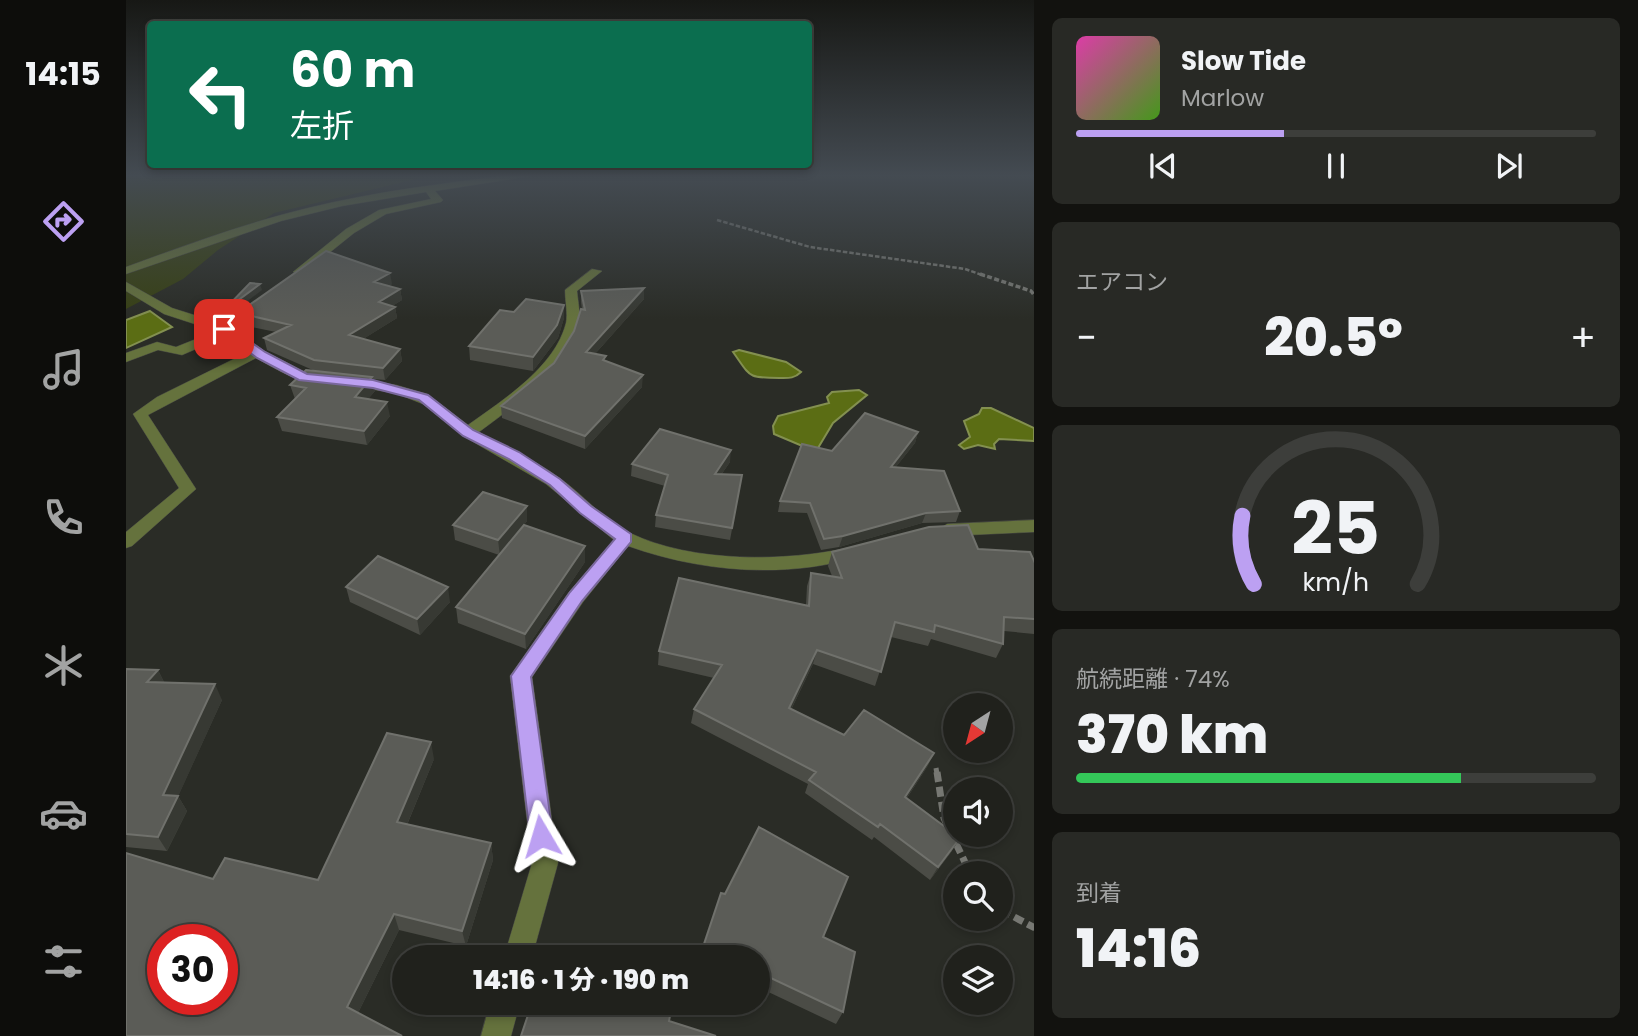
<!DOCTYPE html>
<html lang="ja">
<head>
<meta charset="utf-8">
<style>
  :root { --surface:#20211c; --page:#282925; --text:#f1f3f6; --muted:#a2a3a3; --line:#3d3e3b; --accent:#bca0f2 }
  body { margin:0; font-family:Poppins,"Noto Sans JP",sans-serif; background:var(--page); color:var(--text); height:100vh; display:flex; flex-direction:column; font-size:26px; white-space:nowrap }
  * { box-sizing:border-box; margin:0 }
  p { font-size:23px; color:var(--muted) }
  .icon { flex:none; width:38px; height:38px; fill:none; stroke:currentColor; stroke-width:2; stroke-linecap:round; stroke-linejoin:round }
  .map { position:relative; flex:1; overflow:hidden }
  .side { display:flex; flex-direction:column; gap:18px; padding:18px; background:#12120f; width:604px }
  .side>* { flex:none }
  .guide { position:absolute; left:21px; top:21px; width:665px; height:147px; border-radius:7px; box-shadow:0 4px 10px #0003,0 0 0 2px var(--line); background:#0b6e4f; color:#fff; overflow:hidden }
  .needle { width:46px; rotate:216deg }
  .buttons { position:absolute; left:817px; top:693px; display:grid; gap:14px }
  .buttons a { display:grid; place-items:center; width:70px; height:70px; border-radius:50%; background:var(--surface); box-shadow:0 4px 10px #0003,0 0 0 2px var(--line); font-size:35px }
  .speed { position:absolute; left:21px; top:924px; display:flex; gap:14px; font-size:35px; font-weight:700; text-align:center }
  .speed>* { display:grid; place-content:center; width:91px; height:91px; border-radius:50%; background:var(--surface); box-shadow:0 4px 10px #0003,0 0 0 2px var(--line); line-height:1 }
  .speed .limit { border:10px solid #d22; background:#fff; color:#111 }
  .pin { position:absolute; display:grid; place-items:center; width:60px; height:60px; color:#fff; margin:-30px; border-radius:14px; box-shadow:0 4px 10px #0006 }
  .me { position:absolute; width:77px; margin:-38px; rotate:353deg; stroke-linejoin:round; filter:drop-shadow(0 0 5px #0008) }
  .turn { display:flex; align-items:center; gap:24px; height:147px; padding:0 28px; font-size:32px }
  .turn .icon { width:91px; height:91px; stroke-width:2.5 }
  .turn b { display:block; font-size:49px; line-height:60px }
  .big { font-size:52px; font-weight:800; line-height:1.1 }
  .side .tile { flex:1; display:flex; flex-direction:column; justify-content:center; gap:10px; min-width:0; padding:0 24px; border-radius:10px; background:var(--page) }
  .side .dial { align-items:center; gap:0 }
  .dial svg { height:182px; overflow:visible; fill:none; stroke:var(--line); stroke-width:7; stroke-linecap:round; text-anchor:middle }
  .dial text { fill:var(--text); stroke:none }
  .song { display:flex; align-items:center; gap:21px }
  .cover { width:84px; height:84px; border-radius:10px; background:linear-gradient(135deg,hsl(320 70% 55%),hsl(100 70% 35%)) }
  .played { height:7px; border-radius:4px; background:linear-gradient(90deg,var(--accent) 40%,var(--line) 40%) }
  .keys { display:flex; justify-content:space-around; direction:ltr }
  .heat { display:flex; justify-content:space-between; align-items:center; font-size:38px; direction:ltr }
  .charge { height:10px; border-radius:5px; background:linear-gradient(90deg,#34c759 74%,var(--line) 0) }
  .trip { position:absolute; left:266px; top:945px; width:378px; height:70px; border-radius:35px; background:var(--surface); box-shadow:0 4px 10px #0003,0 0 0 2px var(--line); font-weight:800; line-height:70px; text-align:center }
  main { display:flex; flex:1; min-height:0 }
  .menu { display:flex; flex-direction:column; width:126px; justify-content:space-around; align-items:center; background:#0d0d0b; color:var(--muted) }
  .menu .icon { width:49px; height:49px }
  .menu .selected { color:var(--accent) }
  .menu b { font-size:32px; color:var(--text) }
  .map>svg:first-child { display:block }
</style>
</head>
<body>
<main>
<nav class="menu">
<b>14:15</b>
<svg class="icon selected" aria-label="directions" viewBox="0 0 24 24"><path d="M12 3l9 9-9 9-9-9zM9 14v-3h6M13 9l2 2-2 2"/></svg>
<svg class="icon" aria-label="music" viewBox="0 0 24 24"><path d="M9 18V5l10-2v13"/><circle cx="6" cy="18" r="3"/><circle cx="16" cy="16" r="3"/></svg>
<svg class="icon" aria-label="phone" viewBox="0 0 24 24"><path d="M5 4h4l2 5-3 2q2 4 5 5l2-3 5 2v4C11 20 4 13 5 4z"/></svg>
<svg class="icon" aria-label="climate" viewBox="0 0 24 24"><path d="M12 3v18M4 7l16 10M4 17L20 7"/></svg>
<svg class="icon" aria-label="car" viewBox="0 0 24 24"><path d="M5 17H2v-5l4-1 3-4h7l3 4 3 1v5h-3M9 17h6M6 11h13"/><circle cx="7" cy="17" r="2"/><circle cx="17" cy="17" r="2"/></svg>
<svg class="icon" aria-label="filters" viewBox="0 0 24 24"><path d="M4 7h16M4 17h16"/><circle cx="9" cy="7" r="2"/><circle cx="15" cy="17" r="2"/></svg>
</nav>
<div class="map">
<svg width="909" height="1036" viewBox="0 0 909 1036">
  <rect width="100%" height="100%" fill="#2a2c26"/>
  <path fill="#374014" d="M0 174H311L148 213 92 250 57 279 0 309Z"/>
  <path fill="#5b6d14" stroke="#839050" stroke-width="2" d="M24 311 46 327 0 348V320Z
    M613 350 660 362 675 372C668 379 662 378 653 378 621 378 625 377 607 352Z
    M733 390 741 395 707 423 692 448H681L648 434 647 426 652 416 703 403 701 397 706 392Z
    M856 408H865L908 428V441L873 439 868 444 869 449 852 445 838 449 833 445 844 437 838 421 853 414Z"/>
  <g fill="none" stroke-linecap="round" stroke-linejoin="round">
    <g stroke="#474943" stroke-width="1">
      <path id="minor" d="M392 174H418L309 191 317 200 315 202 260 214 228 233 177 274 167 272 220 229 253 210 305 199 300 192 216 206 155 221 0 274V267C60 245 120 223 182 208 251 191 322 183 392 174Z
        M466 269 476 271 451 291C452 302 455 314 452 324 440 371 389 405 353 432 379 448 408 459 432 477 457 494 476 519 504 533 566 563 660 562 726 547L735 553 732 557C658 579 575 572 502 546L457 602 406 677 432 863 406 957H378L406 863 384 676 443 592 488 540 420 484 337 436 297 404 269 393 224 386 217 382 224 378 233 379 270 385 301 394 342 425C377 400 429 367 440 323 442 313 439 301 439 290Z
        M0 282 46 308 103 326 140 352 181 373 201 376 203 379C187 393 147 367 130 358L22 415 70 489 6 546 0 548V532L53 488 7 414 31 397 122 352 100 336 56 355 32 350 0 362V353L31 342 50 347 90 331 38 314 0 291Z
        M909 520V532L821 536 812 530 821 524Z
        M364 1003H394L385 1036H355Z"/>
    </g>
    <path stroke="#777873" stroke-width="2.5" stroke-dasharray="4.5 2" stroke-linecap="butt" d="M591 220 684 247 839 269 859 276"/>
    <path stroke="#777873" stroke-width="3.5" stroke-dasharray="5 2.5" stroke-linecap="butt" d="M854 274 905 291 909 296"/>
    <path stroke="#777873" stroke-width="5" stroke-dasharray="9 4.5" stroke-linecap="butt" d="M810 768 811 774"/>
    <path stroke="#777873" stroke-width="7" stroke-dasharray="10 5" stroke-linecap="butt" d="M811 772 818 818 844 873
      M875 910 909 928"/>
    <use href="#minor" fill="#65723d" fill-rule="evenodd"/>
  </g>
  <path fill="#4b4c46" d="M266 284 263 286 274 289 276 300 266 306 269 307 271 318 237 339 274 349 276 361 259 380 247 379 249 391 242 399 264 416 241 445 156 431 151 417 169 399 164 385 189 371 141 350 138 338 150 332 116 325 112 313Z
    M455 291 518 299 469 354 516 387 459 449 376 418 375 406 428 363 448 331 456 309 455 302Z
    M438 305V318L432 338 407 371 344 360 343 346 388 312Z
    M792 432 789 443 769 468 834 511 830 522 796 523 713 547 695 550 681 513 652 512 654 501 706 451Z
    M604 462 595 475H616L604 540 529 527 530 515 539 486 505 476 506 464Z
    M401 521 397 526 459 562 400 649 332 623 330 607 373 555 329 540 327 525Z
    M852 549 909 563V634L878 631 877 644 870 658 805 639 802 646 765 637 749 686 687 664 665 710 718 735 808 753 801 767 781 798 826 851 804 880 748 837 746 840 679 793 682 784 565 723 568 709 588 678 532 665 533 651 680 605 681 586 685 573 706 576 702 566 706 552Z
    M220 587 324 602 294 635 224 602Z
    M0 669 32 670 38 682 96 700 52 796 61 811 41 851 0 847Z
    M308 759 281 825 365 843 367 860 340 946 273 930 232 1013 0 1036 87 879 192 880Z
    M697 937 717 1012 710 1024 632 987V957H575L577 947Z"/>
  <path fill="#373933" d="M264 273 266 284 250 292 248 282Z
    M134 284 136 290 97 320 95 313Z
    M518 288V299L460 364V352Z
    M274 289 276 300 255 313 253 302Z
    M438 305V318L432 338 407 371V357Z
    M269 307 271 318 226 346 223 335Z
    M274 349 276 361 259 380 257 368Z
    M517 375 516 387 459 449V436Z
    M246 377 249 391 232 411 229 397Z
    M261 402 264 416 241 445 238 431Z
    M792 432 789 443 761 478 765 467Z
    M605 450 604 462 587 486 589 474Z
    M401 506V521L374 556 372 540Z
    M800 513 796 523 713 547 717 536Z
    M459 546V562L400 649 399 634Z
    M322 587 324 602 294 635 291 619Z
    M691 650 687 664 659 722 663 708Z
    M32 670 40 686 21 682Z
    M89 684 96 700 51 799 52 796 61 811 41 851 32 837 37 795Z
    M305 742 308 759 275 839 271 822Z
    M808 753 801 767 773 810 779 797Z
    M834 838 826 851 804 880 812 867Z
    M365 843 367 860 340 946 336 931Z
    M268 914 273 930 228 1021 221 1007Z"/>
  <path fill="#5b5c57" stroke="#70716c" stroke-width="2" fill-rule="evenodd" d="M200 251 264 273 248 282 274 289 253 302 269 307 223 335 274 349 257 368 188 360 138 338 165 325 112 313Z
    M124 283 134 284 95 313Z
    M518 288 460 352 480 356 477 360 517 375 459 436 375 406 428 363 448 331 455 309 459 310 455 291Z
    M400 299 438 305 431 325 407 357 343 346 374 310 388 312Z
    M180 370 246 377 229 397 261 402 238 431 151 417 180 388 164 385Z
    M739 413 792 432 765 467 818 471 834 511 800 513 717 536 698 539 684 503 654 501 676 444 706 451Z
    M534 429 605 450 589 474 616 475 606 528 530 515 542 475 506 464Z
    M357 492 401 506 372 540 327 525Z
    M398 525 459 546 399 634 330 607Z
    M842 525 852 549 904 552 909 563V619L878 617 877 644 809 625 808 632 769 622 755 672 691 650 663 708 718 735 738 710 808 753 779 797 834 838 812 867 754 824 752 827 683 780 690 772 568 709 596 665 533 651 553 578 683 606 685 573 716 578 706 552 803 527Z
    M252 556 322 587 291 619 220 587Z
    M0 669 32 670 21 682 89 684 37 795 52 796 32 837 0 834Z
    M261 733 305 742 271 822 365 843 336 931 268 914 221 1007 276 1036H0V853L87 879 99 858 192 880ZM37 940H96V999H37Z
    M633 827 722 877 697 937 729 952 717 1012 632 972V957H600L577 947 595 893 599 894Z
    M406 1003H537L546 1006 543 1021 590 1036H395Z"/>
  <linearGradient id="sky" x2="0" y2="1"><stop stop-color="#171815"/><stop offset="0.55" stop-color="#444b52"/><stop offset="1" stop-color="#444b52" stop-opacity="0"/></linearGradient>
  <rect width="909" height="319" fill="url(#sky)"/>
  <path fill="#bca0f2" stroke="#7a689d" stroke-width="2" d="M94 326H102L139 352 181 374 247 380 302 395 347 430 393 452 434 479 465 506 505 534V542L456 601 405 677 427 836 423 844 415 847 407 844 404 836 385 676 444 592 489 539 454 513 424 485 383 459 337 436 293 400 247 388 173 380 131 358 94 331Z"/>
</svg>
<div class="buttons">
<a><svg class="needle" viewBox="-14 -14 28 28"><path d="M0-13l5 13h-10z" fill="#e53935"/><path d="M0 13l5-13h-10z" fill="#a2a3a3"/></svg></a>
<a><svg class="icon" aria-label="sound" viewBox="0 0 24 24"><path d="M4 9h4l5-4v14l-5-4H4zM17 9q2 3 0 6"/></svg></a>
<a><svg class="icon" aria-label="search" viewBox="0 0 24 24"><circle cx="10" cy="10" r="6"/><path d="M15 15l6 6"/></svg></a>
<a><svg class="icon" aria-label="layers" viewBox="0 0 24 24"><path d="M12 4l9 5-9 5-9-5zM3 14l9 5 9-5"/></svg></a>
</div>
<div class="speed"><div class="limit">30</div></div>
<div class="pin" style="left:98px;top:329px;background:#d93025"><svg class="icon" aria-label="arrive" viewBox="0 0 24 24"><path d="M6 21V4h12l-3 4 3 4H6"/></svg></div>
<svg class="me" style="left:415px;top:836px" viewBox="-20 -20 40 40"><path d="M0-17L14 15 0 8-14 15z" fill="#bca0f2" stroke="#fff" stroke-width="4"/></svg>
<div class="trip">14:16 · 1 分 · 190 m</div>
<div class="guide">
<div class="turn"><svg class="icon" aria-label="left" viewBox="0 0 24 24"><path d="M17 20v-9H6M10 6l-5 5 5 5"/></svg><div><b>60 m</b>左折</div></div>
</div>
</div>
<section class="side">
<div class="tile">
<div class="song"><i class="cover"></i><div><b>Slow Tide</b><p>Marlow</p></div></div>
<div class="played"></div>
<div class="keys"><svg class="icon" aria-label="previous" viewBox="0 0 24 24"><path d="M18 5L8 12l10 7zM5 5v14"/></svg><svg class="icon" aria-label="pause" viewBox="0 0 24 24"><path d="M8 5v14M16 5v14"/></svg><svg class="icon" aria-label="next" viewBox="0 0 24 24"><path d="M6 5l10 7-10 7zM19 5v14"/></svg></div>
</div>
<div class="tile"><p>エアコン</p>
<div class="heat"><a>−</a><b class="big">20.5°</b><a>+</a></div>
</div>
<div class="tile dial"><svg viewBox="0 0 100 80">
<path d="M14 69A42 42 0 1 1 86 69"/>
<path d="M14 69A42 42 0 0 1 9 39" stroke="#bca0f2"/>
<text x="50" y="56" font-size="32" font-weight="700">25</text>
<text x="50" y="72" font-size="11">km/h</text>
</svg></div>
<div class="tile"><p>航続距離 · 74%</p><b class="big">370 km</b><div class="charge"></div></div>
<div class="tile"><p>到着</p><b class="big">14:16</b></div>
</section>
</main>
</body>
</html>
